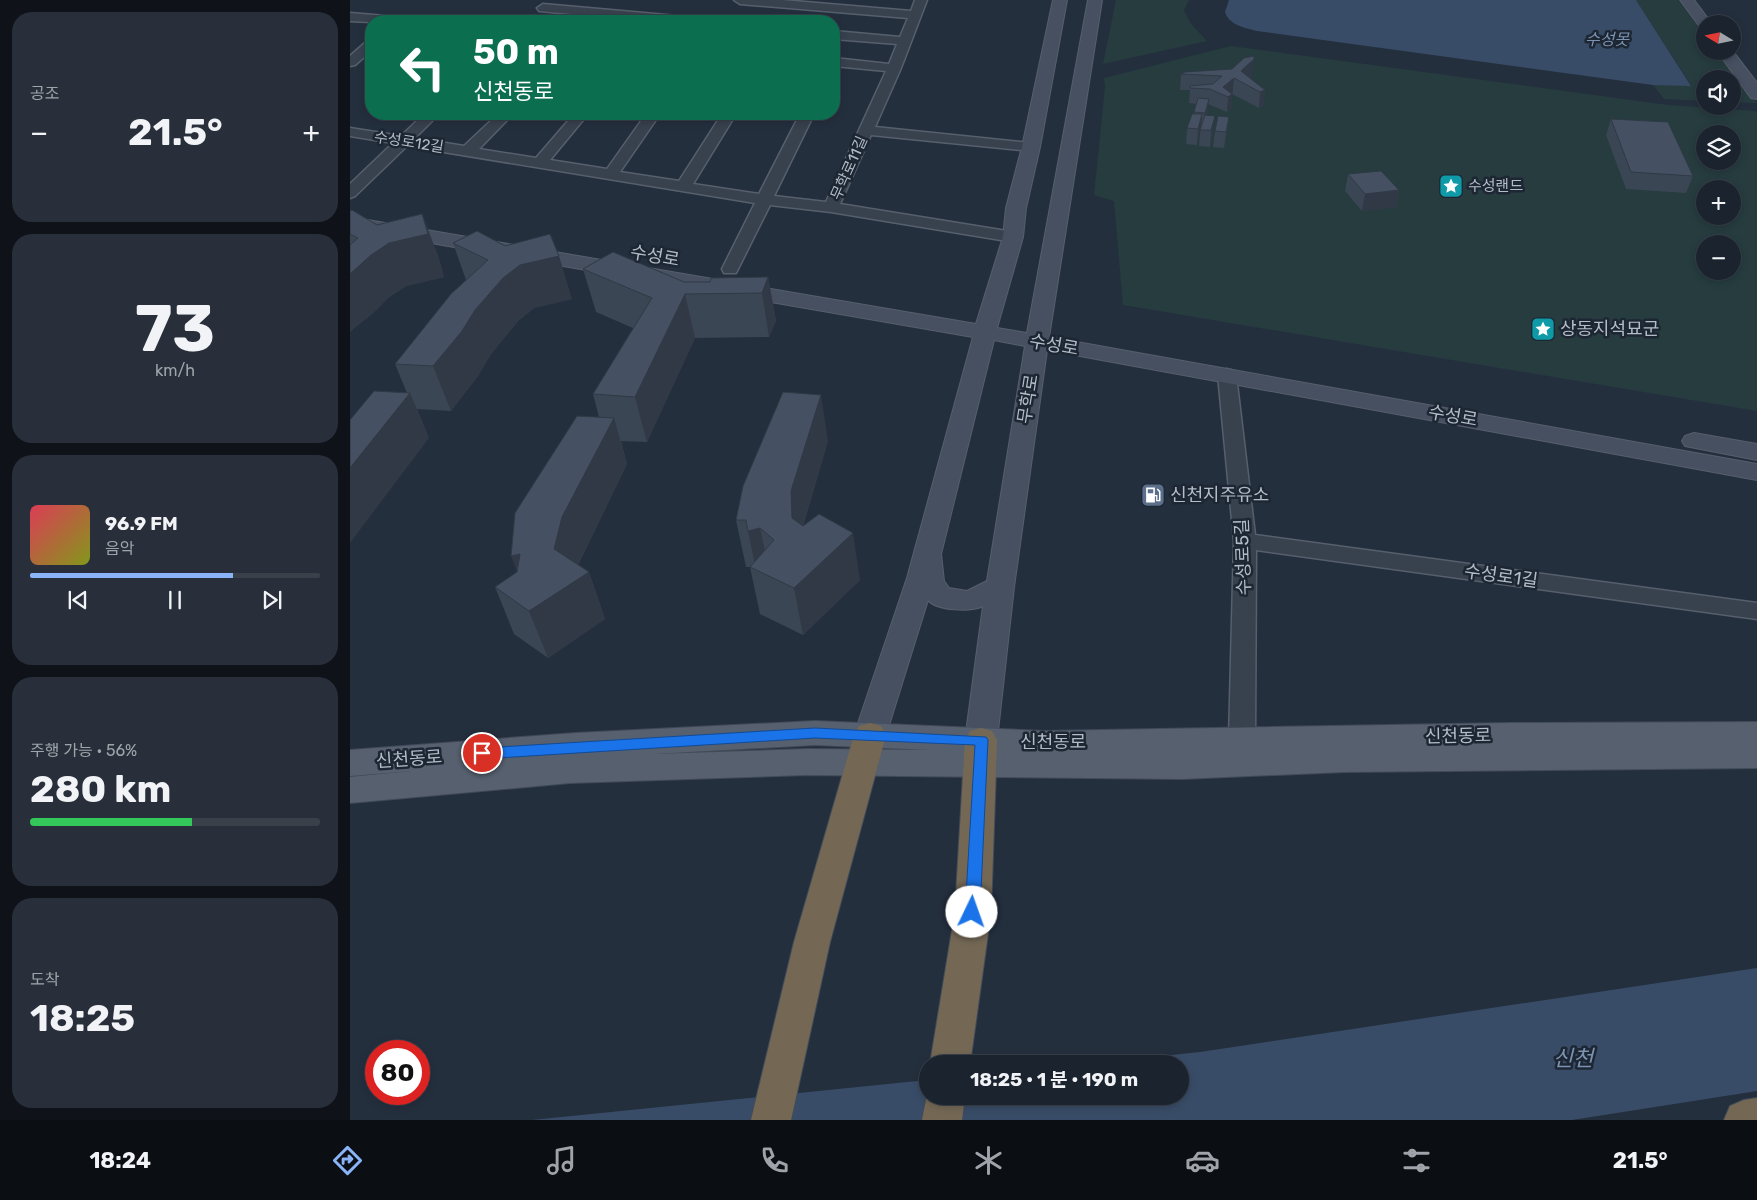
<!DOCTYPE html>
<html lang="ko">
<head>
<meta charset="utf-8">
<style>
  :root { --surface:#1b232e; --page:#282f3a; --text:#f1f3f6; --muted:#a0a4aa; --line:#39404a; --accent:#8ab4f8 }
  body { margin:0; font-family:Rubik,"Noto Sans KR",sans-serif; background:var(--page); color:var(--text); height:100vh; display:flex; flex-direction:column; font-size:19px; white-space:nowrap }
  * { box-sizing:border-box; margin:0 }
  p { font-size:16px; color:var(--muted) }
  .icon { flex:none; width:28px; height:28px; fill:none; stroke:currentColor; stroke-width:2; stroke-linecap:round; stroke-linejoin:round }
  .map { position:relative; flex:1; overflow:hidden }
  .drawer { display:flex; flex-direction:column; gap:12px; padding:12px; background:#0f1319; width:350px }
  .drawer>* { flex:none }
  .hud { position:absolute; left:15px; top:15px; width:475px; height:105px; border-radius:20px; box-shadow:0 2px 8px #0003,0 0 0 1px var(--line); background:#0b6e4f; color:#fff; overflow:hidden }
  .needle { width:32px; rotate:280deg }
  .buttons { position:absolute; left:1346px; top:15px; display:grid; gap:10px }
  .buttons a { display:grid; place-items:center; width:45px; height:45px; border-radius:50%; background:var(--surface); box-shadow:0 2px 8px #0003,0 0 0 1px var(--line); font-size:25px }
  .speed { position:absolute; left:15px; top:1040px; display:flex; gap:10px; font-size:25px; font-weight:700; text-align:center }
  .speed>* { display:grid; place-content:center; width:65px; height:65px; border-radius:50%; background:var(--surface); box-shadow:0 2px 8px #0003,0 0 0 1px var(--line); line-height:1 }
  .speed .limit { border:8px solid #d22; background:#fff; color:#111 }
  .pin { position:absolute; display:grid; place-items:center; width:42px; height:42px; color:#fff; margin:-21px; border:2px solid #fff; border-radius:50%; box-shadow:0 1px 5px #0007 }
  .me { position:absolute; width:55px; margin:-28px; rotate:3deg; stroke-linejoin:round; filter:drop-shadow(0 0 4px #0008) }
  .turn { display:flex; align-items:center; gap:18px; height:105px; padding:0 25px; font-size:22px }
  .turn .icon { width:65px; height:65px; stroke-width:2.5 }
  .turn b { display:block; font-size:35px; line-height:42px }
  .big { font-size:38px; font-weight:700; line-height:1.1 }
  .drawer .card { flex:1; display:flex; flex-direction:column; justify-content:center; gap:8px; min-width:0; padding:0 18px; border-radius:20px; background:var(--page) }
  .drawer .dial { align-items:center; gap:0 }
  .dial b { font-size:65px; line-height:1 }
  .song { display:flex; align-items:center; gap:15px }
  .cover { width:60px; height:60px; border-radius:8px; background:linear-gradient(135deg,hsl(350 70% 55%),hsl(70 70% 35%)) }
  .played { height:5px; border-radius:2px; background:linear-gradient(90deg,var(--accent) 70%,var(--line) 70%) }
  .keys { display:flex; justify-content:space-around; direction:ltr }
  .heat { display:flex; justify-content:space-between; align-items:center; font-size:28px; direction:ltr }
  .charge { height:8px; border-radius:4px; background:linear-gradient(90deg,#34c759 56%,var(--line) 0) }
  .trip { position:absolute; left:569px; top:1055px; width:270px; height:50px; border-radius:25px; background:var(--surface); box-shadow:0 2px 8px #0003,0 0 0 1px var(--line); font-weight:700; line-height:50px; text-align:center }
  .tab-bar { display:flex; height:80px; justify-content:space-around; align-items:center; background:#0b0e12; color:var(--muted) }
  .tab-bar .icon { width:35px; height:35px }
  .tab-bar .on { color:var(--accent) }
  .tab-bar b { font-size:22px; color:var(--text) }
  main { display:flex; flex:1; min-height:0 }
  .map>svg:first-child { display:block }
</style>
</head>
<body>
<main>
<section class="drawer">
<div class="card"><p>공조</p>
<div class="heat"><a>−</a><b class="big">21.5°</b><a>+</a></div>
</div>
<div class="card dial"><b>73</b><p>km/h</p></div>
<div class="card">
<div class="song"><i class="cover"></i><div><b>96.9 FM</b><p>음악</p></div></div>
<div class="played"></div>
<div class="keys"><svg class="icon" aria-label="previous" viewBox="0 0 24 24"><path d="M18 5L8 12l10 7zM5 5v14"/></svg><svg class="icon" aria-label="pause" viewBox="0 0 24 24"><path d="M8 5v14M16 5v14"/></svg><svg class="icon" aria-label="next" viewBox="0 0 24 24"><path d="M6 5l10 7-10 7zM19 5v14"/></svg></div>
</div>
<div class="card"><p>주행 가능 · 56%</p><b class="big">280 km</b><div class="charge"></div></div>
<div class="card"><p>도착</p><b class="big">18:25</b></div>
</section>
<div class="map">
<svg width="1407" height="1120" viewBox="0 0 1407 1120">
  <rect width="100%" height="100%" fill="#242f3e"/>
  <path fill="#263c3f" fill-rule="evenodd" d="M766 0H839L834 10 841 24 857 41 753 64Z
    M1286 0H1328L1355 35V51H1368L1407 103 1383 102 1382 79H1355V101L1314 99 1303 85H1341Z
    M881 46 1318 105 1405 111 1407 113V411L773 305 764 201 744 195 755 87 754 78ZM1355 134H1382V161H1355ZM1355 189H1382V216H1355ZM1355 244H1382V271H1355Z"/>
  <path fill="#394c67" d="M879 0H1286L1341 86 1303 85 907 31C895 28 879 25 875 12Z
    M1407 968V1091L1222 1120H182L577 1080 578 1096H830V1064H736L850 1052Z"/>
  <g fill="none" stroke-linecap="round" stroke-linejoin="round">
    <g stroke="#565f6c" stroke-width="3">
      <path id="street" d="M384 0H432L561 11 565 0H577L551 68 525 127 681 143 686 144 688 147 686 150 681 151 521 135 490 204 663 232 669 234 671 237 669 240 663 242 481 212 420 205 386 273H374L372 269 405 203 57 146 5 196 0 198V184L43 143 0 136V128L51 136 74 114H89L65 138 114 146 148 114H163L129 149 186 158 224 114H238L200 160 257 169 296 114H310L270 172 329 181 372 114H386L343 184 409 194 450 114H464L424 196 476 202 536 71 484 66V58L539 64 547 44 484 39V31L550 37 558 18 390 4Z
        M193 4 339 17 345 21H301L189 11 187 8Z
        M0 13 48 17 54 21 21 22 0 21Z
        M21 41V51L5 65 0 66V56L16 42Z
        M877 369 884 371 886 375 905 535 1407 603V619L906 550 905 739 901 746 892 749 883 746 879 739 884 541 868 375 870 371Z"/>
    </g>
    <g stroke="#565f6c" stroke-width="2">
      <path id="secondary" d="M703 0H717L690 147 676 208 673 237 647 328 677 333 738 0H752L699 337 1407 464V480L697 350 664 587 647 740 642 749 631 752 620 749 615 740 633 606C621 612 587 611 578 600L536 735 531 744 520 747 509 744 504 735 557 578 623 337 0 229V217L626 324 653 237 656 208 672 147ZM644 340 675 346 637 581 617 591 599 588 594 581 591 554Z
        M1330 0H1344L1362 24H1355V29L1350 27Z
        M1382 50 1407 83V99L1401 98 1367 51Z
        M1344 433 1407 444V460L1335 446 1332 441 1335 436Z"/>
    </g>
    <g stroke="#414a57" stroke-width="2">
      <path id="primary" d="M465 721 694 731 1159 723 1407 722V768L994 772 832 779 457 775 220 783 0 803V777L62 771 0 776V750L226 733ZM465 745 581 750 457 749 304 754Z"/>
    </g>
    <g stroke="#434c59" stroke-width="2">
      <path id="highway" d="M520 723 531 726 536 735 480 942 441 1120H401L444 942 504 735 509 726Z
        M631 728 642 731 647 740 641 912 620 1064H580L605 912 615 740 620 731Z
        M578 1090V1096H615L612 1120H572Z
        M1407 1098V1120H1374L1380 1106 1394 1100Z"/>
    </g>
    <use href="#street" fill="#38414e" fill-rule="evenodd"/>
    <use href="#secondary" fill="#465061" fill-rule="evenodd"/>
    <use href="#primary" fill="#56606e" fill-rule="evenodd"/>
    <use href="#highway" fill="#746855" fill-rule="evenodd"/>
  </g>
  <path fill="#3b4654" d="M831 74 902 75 899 78 915 90 913 106 909 108 882 94 881 110 877 112 858 104 857 115 863 132 860 147 849 146 850 131 847 145 836 144 837 128 844 114 847 104 839 103 840 90H830Z
    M879 117 877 133 874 148 863 147 865 131Z
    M1261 119 1343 176 1336 193 1276 189 1256 135Z
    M998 174 1049 190 1046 207 1012 211 995 191Z
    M0 211 27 225 72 214 88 256 94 277 56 286 38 298 22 314 3 329 0 332Z
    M103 243 222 299 184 308 168 321 141 354 128 376 101 411 67 409 79 438 57 393 45 364 116 280Z
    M233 269 334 282H360L418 277 426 321 419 337 345 338 297 442 271 441 277 464 228 565 239 572 255 619 198 658 164 634 145 587 167 572 249 417 243 394 283 328 246 312Z
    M478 441 453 526 510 580 453 635 410 614 400 567H396L386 520Z"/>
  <path fill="#303945" d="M904 59 902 75 893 83 891 71Z
    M884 78 881 110 877 112 878 97 873 87Z
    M915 90 913 106 909 108 910 92Z
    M859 99 857 115 854 129 855 113Z
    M852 114 851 130 847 145 848 129Z
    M865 116 863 132 860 147 861 130Z
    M879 117 877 133 874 148 876 132Z
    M1049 190 1046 207 1012 211 1015 194Z
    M72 214 88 256 94 277 56 286 38 298 22 314 3 329 0 332V274L21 255Z
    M209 256 222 299 184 308 168 321 141 354 128 376 101 411 83 366 125 310 153 278 170 265Z
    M418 277 426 321 419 337 412 293Z
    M335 294 345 338 297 442 285 397Z
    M60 393 79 438 0 543V468Z
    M471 395 478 441 449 538 442 518 441 491Z
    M264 418 277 464 228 564 224 581 239 572 255 619 198 658 179 611 204 549 212 517Z
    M410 528 420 575 406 570 398 531Z
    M503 533 510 580 453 635 444 588Z
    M170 554 179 603 161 556Z"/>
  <path fill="#455162" stroke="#303945" d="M904 56V59L891 71 915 90 910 92 884 78 873 87 882 94 878 97 860 89 840 88V86L863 84 872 76 831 74 835 72 882 69 894 58Z
    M848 98 859 99 855 113 844 112Z
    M842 114H852L848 129 837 128Z
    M855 115 865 116 861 130H850Z
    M868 116 879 117 876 132 865 131Z
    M1261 119 1318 122 1343 176 1281 172Z
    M1031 171 1049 190 1015 194 998 174Z
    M2 210 27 225 72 214 78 234 39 243 21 255 0 274V245L8 238 0 234V211Z
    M127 231 155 246 200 234 209 256 170 265 153 278 125 310 112 331 83 366 45 364 101 294 138 260 103 243Z
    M263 252 334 282H360L361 278 418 277 412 293 335 294 285 397 243 394 302 298 233 269Z
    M24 391 60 393 0 468V420Z
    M433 392 471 395 441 491 442 518 453 526 469 514 503 533 444 588 400 567 424 540 410 528 398 531 396 520H386L393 486Z
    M227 416 264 418 212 517 204 549 239 572 179 611 145 587 167 572 170 554 161 556 165 513Z"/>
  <path fill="#1a73e8" stroke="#114b97" d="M465 728 636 737 638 740 630 912 628 916 622 918 617 916 615 912 625 745 465 738 132 759 127 757 125 753 127 750 132 748Z"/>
  <defs>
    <g id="sight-square" transform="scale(1.25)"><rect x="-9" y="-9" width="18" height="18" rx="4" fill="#0f9aa8" stroke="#1d2633"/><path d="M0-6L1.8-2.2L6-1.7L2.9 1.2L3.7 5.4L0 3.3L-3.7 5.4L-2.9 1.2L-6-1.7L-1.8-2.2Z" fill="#fff"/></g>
    <g id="fuel-square" transform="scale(1.25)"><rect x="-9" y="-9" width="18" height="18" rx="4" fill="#5c6f8a" stroke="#1d2633"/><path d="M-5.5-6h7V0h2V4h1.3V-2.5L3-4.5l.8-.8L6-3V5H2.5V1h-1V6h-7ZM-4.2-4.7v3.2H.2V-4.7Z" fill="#fff"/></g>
  </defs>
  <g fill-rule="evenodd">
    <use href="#sight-square" x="1101" y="186"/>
    <use href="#sight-square" x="1193" y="329"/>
    <use href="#fuel-square" x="803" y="495"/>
  </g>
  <g text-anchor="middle" stroke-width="5" stroke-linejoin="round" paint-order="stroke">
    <g font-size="15" fill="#b4bcc9" stroke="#1d2633">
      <text transform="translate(59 142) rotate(9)" y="5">수성로12길</text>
      <text transform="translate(499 168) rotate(-66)" y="5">무학로11길</text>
    </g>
    <g font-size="15" fill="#b4bcc9" stroke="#1d2633" text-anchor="start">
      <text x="1118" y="191">수성랜드</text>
    </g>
    <g font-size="16" font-style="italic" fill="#7c92b1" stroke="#1d2633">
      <text x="1257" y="45">수성못</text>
    </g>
    <g font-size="18" fill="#b4bcc9" stroke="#1d2633">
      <text transform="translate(305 256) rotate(10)" y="6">수성로</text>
      <text transform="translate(704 345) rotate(10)" y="6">수성로</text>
      <text transform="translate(678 399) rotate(-81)" y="6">무학로</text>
      <text transform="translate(1103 416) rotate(10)" y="6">수성로</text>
      <text transform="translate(893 557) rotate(-92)" y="6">수성로5길</text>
      <text transform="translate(1151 576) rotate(8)" y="6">수성로1길</text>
      <text transform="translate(1108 736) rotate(-1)" y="6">신천동로</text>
      <text x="703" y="748">신천동로</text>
      <text transform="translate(59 759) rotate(-4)" y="6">신천동로</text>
    </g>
    <g font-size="18" fill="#b4bcc9" stroke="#1d2633" text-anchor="start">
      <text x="1210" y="335">상동지석묘군</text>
      <text x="820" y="501">신천지주유소</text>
    </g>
    <g font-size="22" font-style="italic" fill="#7c92b1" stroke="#1d2633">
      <text x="1223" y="1066">신천</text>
    </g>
  </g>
</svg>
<div class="buttons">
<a><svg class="needle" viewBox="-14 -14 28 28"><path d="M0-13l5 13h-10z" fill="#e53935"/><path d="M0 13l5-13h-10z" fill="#a0a4aa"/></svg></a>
<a><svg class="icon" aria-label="sound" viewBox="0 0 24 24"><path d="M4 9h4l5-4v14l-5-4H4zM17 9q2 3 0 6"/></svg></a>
<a><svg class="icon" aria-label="layers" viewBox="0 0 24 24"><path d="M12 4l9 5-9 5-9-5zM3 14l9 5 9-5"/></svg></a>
<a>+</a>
<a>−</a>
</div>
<div class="speed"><div class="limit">80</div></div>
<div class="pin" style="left:132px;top:753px;background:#d93025"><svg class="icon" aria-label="arrive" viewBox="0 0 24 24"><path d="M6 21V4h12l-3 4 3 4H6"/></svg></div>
<svg class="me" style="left:622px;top:912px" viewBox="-20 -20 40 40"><circle r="19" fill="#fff"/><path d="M0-13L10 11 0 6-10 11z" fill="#1a73e8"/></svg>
<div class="trip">18:25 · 1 분 · 190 m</div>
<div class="hud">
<div class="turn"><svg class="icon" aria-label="left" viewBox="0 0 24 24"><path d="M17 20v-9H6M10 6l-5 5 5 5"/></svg><div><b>50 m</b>신천동로</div></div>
</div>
</div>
</main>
<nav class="tab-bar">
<b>18:24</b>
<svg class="icon on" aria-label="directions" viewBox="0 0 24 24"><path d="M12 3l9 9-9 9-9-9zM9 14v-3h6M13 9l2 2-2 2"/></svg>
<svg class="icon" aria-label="music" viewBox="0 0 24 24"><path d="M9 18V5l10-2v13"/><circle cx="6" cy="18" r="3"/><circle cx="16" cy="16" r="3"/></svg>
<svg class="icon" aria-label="phone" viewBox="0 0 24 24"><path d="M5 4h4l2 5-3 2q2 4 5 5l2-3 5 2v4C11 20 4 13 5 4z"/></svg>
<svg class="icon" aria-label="climate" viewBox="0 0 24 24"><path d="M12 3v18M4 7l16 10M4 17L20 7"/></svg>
<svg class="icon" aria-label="car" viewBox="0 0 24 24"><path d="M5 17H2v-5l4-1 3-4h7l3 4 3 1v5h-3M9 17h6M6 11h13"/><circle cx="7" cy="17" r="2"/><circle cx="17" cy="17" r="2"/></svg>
<svg class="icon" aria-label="filters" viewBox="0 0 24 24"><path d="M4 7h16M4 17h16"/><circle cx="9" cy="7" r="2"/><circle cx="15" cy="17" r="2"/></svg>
<b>21.5°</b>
</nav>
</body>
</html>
